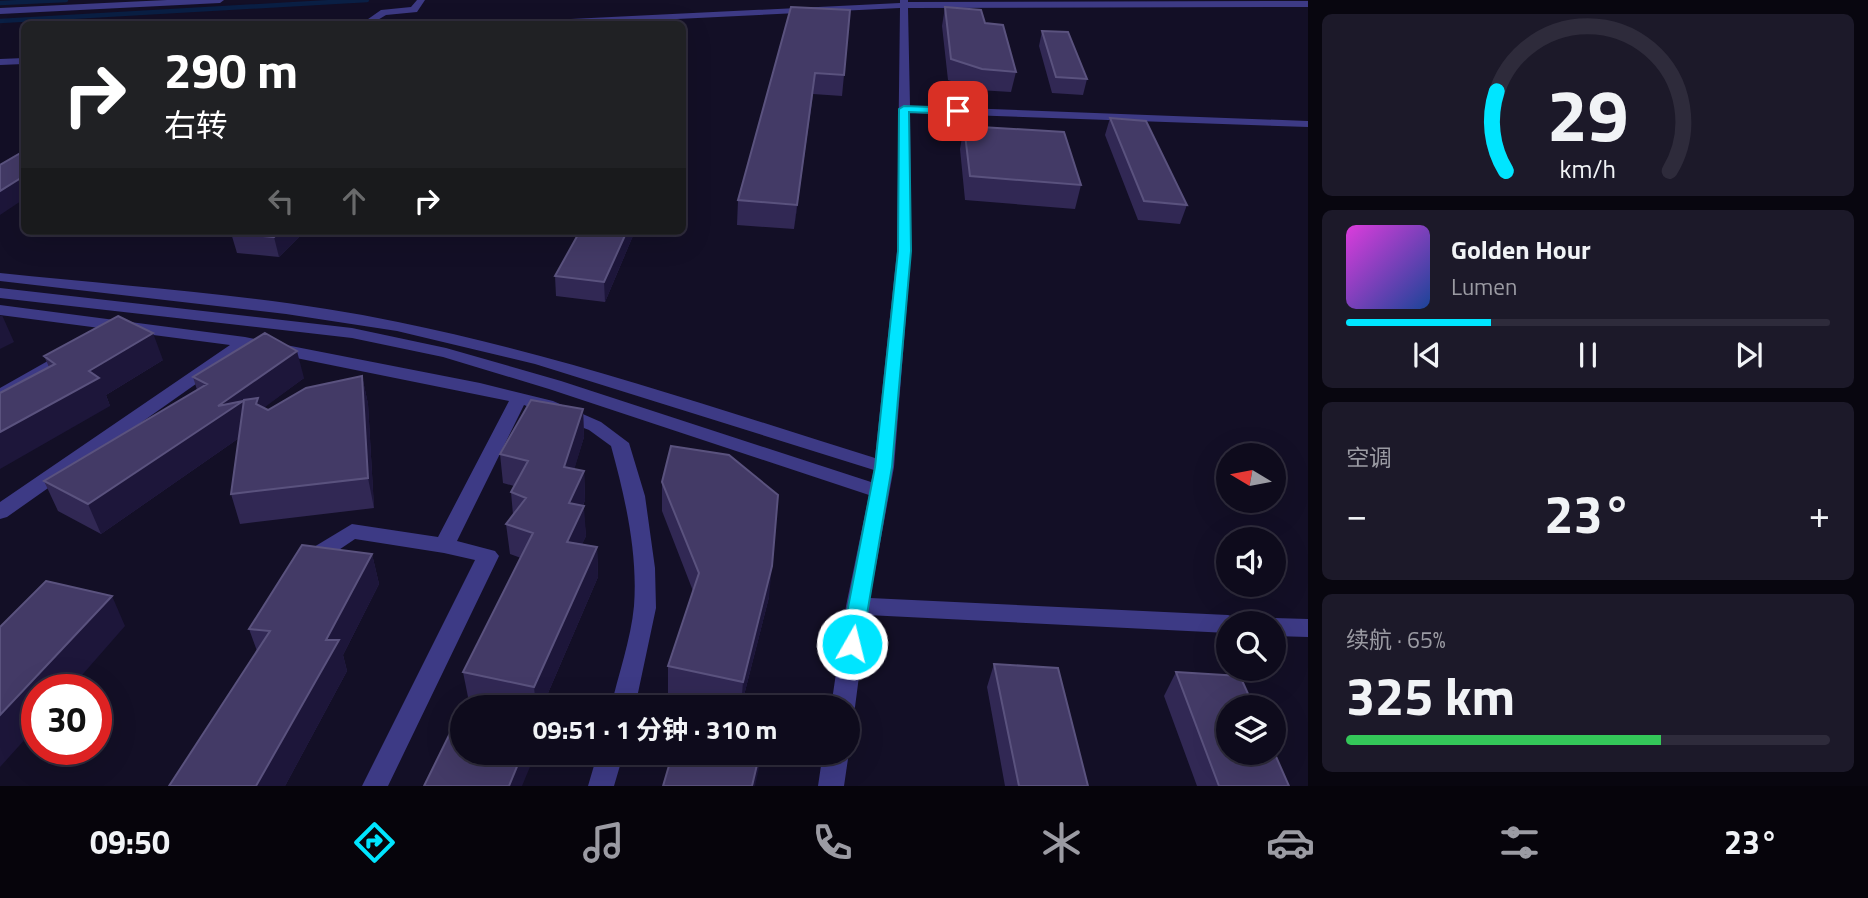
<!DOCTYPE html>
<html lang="zh">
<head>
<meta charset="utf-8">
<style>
  :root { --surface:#0e0b1c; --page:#1c1929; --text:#f1f3f6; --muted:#9b9ba3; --line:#2e2b3b; --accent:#00e5ff }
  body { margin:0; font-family:"Titillium Web","Noto Sans SC",sans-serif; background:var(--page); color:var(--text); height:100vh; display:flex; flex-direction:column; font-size:26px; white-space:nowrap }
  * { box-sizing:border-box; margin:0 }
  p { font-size:23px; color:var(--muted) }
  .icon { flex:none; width:38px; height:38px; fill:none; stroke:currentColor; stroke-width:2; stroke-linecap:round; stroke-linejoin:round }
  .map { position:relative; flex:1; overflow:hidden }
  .panel { display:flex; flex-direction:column; gap:14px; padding:14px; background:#08060f; width:560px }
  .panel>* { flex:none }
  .guide { position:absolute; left:21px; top:21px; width:665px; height:214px; border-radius:10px; box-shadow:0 7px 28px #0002,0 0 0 2px var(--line); background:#202124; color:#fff; overflow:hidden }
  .needle { width:46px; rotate:280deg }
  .controls { position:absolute; left:1216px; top:443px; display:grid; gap:14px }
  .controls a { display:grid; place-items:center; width:70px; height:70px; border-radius:50%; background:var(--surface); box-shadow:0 7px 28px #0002,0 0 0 2px var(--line); font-size:35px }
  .speed { position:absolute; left:21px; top:674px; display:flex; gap:14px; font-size:35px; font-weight:700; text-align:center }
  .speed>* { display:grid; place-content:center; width:91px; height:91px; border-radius:50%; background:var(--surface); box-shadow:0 7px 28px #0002,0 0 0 2px var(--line); line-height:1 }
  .speed .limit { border:10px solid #d22; background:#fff; color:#111 }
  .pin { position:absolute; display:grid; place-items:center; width:60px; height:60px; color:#fff; margin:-30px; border-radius:14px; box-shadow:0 4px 10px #0006 }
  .me { position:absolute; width:77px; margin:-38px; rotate:8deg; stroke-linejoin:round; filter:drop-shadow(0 0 5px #0008) }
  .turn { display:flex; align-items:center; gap:24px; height:147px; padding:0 28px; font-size:32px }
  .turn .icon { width:91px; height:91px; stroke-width:2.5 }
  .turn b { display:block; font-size:49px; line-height:60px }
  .lanes { display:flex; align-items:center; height:66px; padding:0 28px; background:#0003; justify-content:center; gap:35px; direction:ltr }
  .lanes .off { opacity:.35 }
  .big { font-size:52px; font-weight:700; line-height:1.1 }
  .panel .tile { flex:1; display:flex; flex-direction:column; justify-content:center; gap:10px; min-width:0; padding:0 24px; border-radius:10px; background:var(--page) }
  .panel .dial { align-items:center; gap:0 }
  .dial svg { height:182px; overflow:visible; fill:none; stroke:var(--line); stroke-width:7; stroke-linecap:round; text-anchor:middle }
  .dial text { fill:var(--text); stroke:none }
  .song { display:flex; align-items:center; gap:21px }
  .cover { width:84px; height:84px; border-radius:10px; background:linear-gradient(135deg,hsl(300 70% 55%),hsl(220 70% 35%)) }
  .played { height:7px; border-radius:4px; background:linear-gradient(90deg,var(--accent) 30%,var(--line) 30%) }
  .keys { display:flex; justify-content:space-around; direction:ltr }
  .heat { display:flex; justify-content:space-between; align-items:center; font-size:38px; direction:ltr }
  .charge { height:10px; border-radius:5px; background:linear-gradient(90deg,#34c759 65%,var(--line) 0) }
  .trip { position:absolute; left:450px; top:695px; width:410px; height:70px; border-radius:35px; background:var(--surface); box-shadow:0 7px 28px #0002,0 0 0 2px var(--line); font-weight:700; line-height:70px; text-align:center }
  .tab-bar { display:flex; height:112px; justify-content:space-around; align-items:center; background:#06040b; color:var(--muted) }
  .tab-bar .icon { width:49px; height:49px }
  .tab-bar .on { color:var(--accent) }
  .tab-bar b { font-size:32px; color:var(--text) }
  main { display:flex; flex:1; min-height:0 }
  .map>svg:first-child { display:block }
</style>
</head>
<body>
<main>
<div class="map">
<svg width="1308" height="786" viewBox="0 0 1308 786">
  <rect width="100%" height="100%" fill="#130f26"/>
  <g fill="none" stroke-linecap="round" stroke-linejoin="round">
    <path stroke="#0a1f44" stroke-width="4.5" d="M0 3 66 0
      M0 21 367 0"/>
    <path fill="#3d3a85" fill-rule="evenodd" d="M167 0H224L220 3 0 14V8Z
      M417 0H425L417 12 386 15 371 24H361L381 10 411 7Z
      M900 0H908V2L1308 1V7L908 8 910 106 1308 121V127L910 113 911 252 894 467 870 598 1228 615 1236 618 1239 623H1228V633L867 615 855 707 852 714 847 716V707H831L846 606 869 495 549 389 443 357 352 338 0 298V288L352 328 446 348 561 381 871 482 874 470 535 364 397 331 286 314 0 281V273C131 287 270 295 398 322 560 355 718 409 875 458L897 252 900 8 575 24H525L530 21 900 3Z
      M24 58V64L0 65V59Z
      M0 305 245 337 480 383 553 401 601 422 629 443 645 496 655 568 656 608 635 707H611C618 675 631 639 634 606 638 553 625 497 611 446L589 430 524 405 457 541 495 551 499 556 388 786H362L475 560 444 553 355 539 315 566 307 569 299 566 296 561 299 556 352 524 438 537 509 401 247 348 7 517 0 519V502L230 345 0 315Z
      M69 349 77 354 75 358 0 400V388Z
      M1274 618 1308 619V637L1274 636V623H1265Z
      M847 748 849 752 844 786H818L823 752H847Z
      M598 752H624L614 786H588Z"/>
  </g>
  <path fill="#312854" d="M791 7 844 75 842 96 813 94 794 229 737 225 738 200Z
    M945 7 985 23 1016 72 1011 92 978 90 948 80 942 26Z
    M1042 31 1087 79 1083 95 1052 93 1039 46Z
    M1110 118 1187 205 1180 224 1138 220 1105 135Z
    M964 126 1081 185 1075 209 965 200 960 149Z
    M305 231 279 257 237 253 231 233Z
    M635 231 605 302 556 296 555 276Z
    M44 356 163 360 106 395 110 406 49 367Z
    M362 376 368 404 374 508 240 524 231 494 239 438 101 534 58 511 44 481 197 390 193 377 304 378 264 407 268 410Z
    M583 409 584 437 574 469 584 471 585 500 583 506 586 536 582 544 597 547 598 577 542 707H489L469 702 463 672 521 558 510 554 506 524 513 515 511 492 514 486 503 483 500 454Z
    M662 482 769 597 741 707H716L668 697V666L693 591 662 511Z
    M372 554 379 584 343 655 347 671 285 786H169L257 651 249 629Z
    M994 664 1088 786H1005L987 687Z
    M1176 672 1289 786H1197L1164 696Z"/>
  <path fill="#1d163a" d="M815 73 813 94 794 229 797 205Z
    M24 176V199L0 215V191Z
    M281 231H305L279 257 274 237Z
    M627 231H635L605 302 604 282Z
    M2 315 14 342 0 349V316Z
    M153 333 163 360 106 395 110 406 0 469V432L89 371Z
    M297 351 304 378 261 410 252 429 101 534 88 504 218 406Z
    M362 376 368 404 374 508 368 478Z
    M583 409 584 437 566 497 564 467Z
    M584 471 585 500 571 532 569 503Z
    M584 506 586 536 569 571 567 542Z
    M597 547 598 577 542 707H536L534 687Z
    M372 554 379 584 343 655 347 671 285 786H256L326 640Z
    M772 566 769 597 741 707 743 682Z
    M112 596 125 626 69 690H37V726L0 767V715Z
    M523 752H531L532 762 522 786H509Z
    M760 752H761L760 763 755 786H752Z"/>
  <path fill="#433a66" stroke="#5a527e" stroke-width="2" d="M791 7 850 10 844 75 815 73 797 205 738 200Z
    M945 7 981 10 985 23 1003 25 1016 72 982 69 951 59Z
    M1042 31 1068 32 1087 79 1056 77Z
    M1110 118 1146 121 1187 205 1144 201Z
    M964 126 1064 132 1081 185 970 176Z
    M24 151V176L0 191V165Z
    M234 231H281L274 237 231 233Z
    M580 231H627L604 282 555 276Z
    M118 316 153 333 89 371 99 378 0 432V393L55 364 44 356Z
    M265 333 297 351 218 406 243 401 88 504 44 481 207 384 193 377Z
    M362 376 368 478 231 494 244 400 258 398 256 404 268 410 306 388Z
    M531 400 583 409 564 467 584 471 569 503 584 506 567 542 597 547 534 687 463 672 533 533 506 524 526 498 511 492 528 461 500 454Z
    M671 446 729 455 778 495 772 566 743 682 668 666 699 573 662 482Z
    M302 545 372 554 326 640H339L256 786H169L270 631 249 629Z
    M46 581 112 596 0 715V627Z
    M994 664 1058 668 1088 786H1019Z
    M1176 672 1240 676 1254 707H1228V752H1274L1289 786H1219Z
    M456 721 462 723V752H523L509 786H424Z
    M673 752H760L752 786H663Z"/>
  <path fill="#00e5ff" stroke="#0095a6" stroke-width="2" d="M904 106 958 108 963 111 958 114 909 112 911 251 892 467 862 644 859 650H844L841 644 875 467 898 251 899 109Z"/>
</svg>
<div class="controls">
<a><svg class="needle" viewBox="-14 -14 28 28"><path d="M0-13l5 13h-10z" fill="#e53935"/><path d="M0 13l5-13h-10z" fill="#9b9ba3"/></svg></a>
<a><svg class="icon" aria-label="sound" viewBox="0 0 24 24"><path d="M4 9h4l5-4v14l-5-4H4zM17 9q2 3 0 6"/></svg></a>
<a><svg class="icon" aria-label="search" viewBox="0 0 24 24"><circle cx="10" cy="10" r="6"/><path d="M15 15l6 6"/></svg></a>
<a><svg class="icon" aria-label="layers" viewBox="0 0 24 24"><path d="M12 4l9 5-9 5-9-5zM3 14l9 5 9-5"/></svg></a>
</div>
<div class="speed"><div class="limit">30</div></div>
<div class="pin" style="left:958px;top:111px;background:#d93025"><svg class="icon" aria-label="arrive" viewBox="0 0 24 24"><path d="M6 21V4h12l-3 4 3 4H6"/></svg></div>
<svg class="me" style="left:852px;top:644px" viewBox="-20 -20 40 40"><circle r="17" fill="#00e5ff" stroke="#fff" stroke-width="3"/><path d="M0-11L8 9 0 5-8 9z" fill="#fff"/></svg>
<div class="trip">09:51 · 1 分钟 · 310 m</div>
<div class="guide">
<div class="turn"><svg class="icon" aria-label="right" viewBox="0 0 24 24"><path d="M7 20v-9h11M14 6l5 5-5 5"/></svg><div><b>290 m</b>右转</div></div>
<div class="lanes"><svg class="icon off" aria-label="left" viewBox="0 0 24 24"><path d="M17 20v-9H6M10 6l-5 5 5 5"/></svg><svg class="icon off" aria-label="ahead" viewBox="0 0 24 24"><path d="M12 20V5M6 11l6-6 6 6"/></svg><svg class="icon" aria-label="right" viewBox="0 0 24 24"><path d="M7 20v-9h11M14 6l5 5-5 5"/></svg></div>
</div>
</div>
<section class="panel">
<div class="tile dial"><svg viewBox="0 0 100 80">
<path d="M14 69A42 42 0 1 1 86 69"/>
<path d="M14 69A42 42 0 0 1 10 34" stroke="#00e5ff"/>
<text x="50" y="56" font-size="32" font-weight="700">29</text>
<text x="50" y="72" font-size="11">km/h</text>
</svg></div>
<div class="tile">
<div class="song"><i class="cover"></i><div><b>Golden Hour</b><p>Lumen</p></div></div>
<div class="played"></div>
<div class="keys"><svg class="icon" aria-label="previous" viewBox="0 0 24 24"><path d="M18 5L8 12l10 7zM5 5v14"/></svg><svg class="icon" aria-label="pause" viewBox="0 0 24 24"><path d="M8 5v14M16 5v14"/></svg><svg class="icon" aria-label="next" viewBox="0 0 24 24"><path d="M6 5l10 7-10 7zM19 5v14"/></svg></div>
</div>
<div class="tile"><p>空调</p>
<div class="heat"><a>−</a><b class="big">23°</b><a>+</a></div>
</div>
<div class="tile"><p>续航 · 65%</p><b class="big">325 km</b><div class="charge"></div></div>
</section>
</main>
<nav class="tab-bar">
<b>09:50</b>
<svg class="icon on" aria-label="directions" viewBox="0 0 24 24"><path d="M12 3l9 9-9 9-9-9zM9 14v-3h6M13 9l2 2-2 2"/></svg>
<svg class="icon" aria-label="music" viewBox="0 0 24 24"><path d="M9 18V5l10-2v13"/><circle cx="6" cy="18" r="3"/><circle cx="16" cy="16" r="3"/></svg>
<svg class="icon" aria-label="phone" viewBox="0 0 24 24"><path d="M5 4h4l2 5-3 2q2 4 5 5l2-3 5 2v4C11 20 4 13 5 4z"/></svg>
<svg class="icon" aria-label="climate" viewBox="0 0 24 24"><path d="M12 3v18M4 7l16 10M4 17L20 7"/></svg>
<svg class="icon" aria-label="car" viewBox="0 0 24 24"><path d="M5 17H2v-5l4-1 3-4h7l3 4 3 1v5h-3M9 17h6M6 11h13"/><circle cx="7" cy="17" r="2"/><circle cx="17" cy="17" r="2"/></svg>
<svg class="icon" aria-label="filters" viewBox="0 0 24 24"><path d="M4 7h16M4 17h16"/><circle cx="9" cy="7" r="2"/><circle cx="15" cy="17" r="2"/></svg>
<b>23°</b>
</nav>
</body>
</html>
